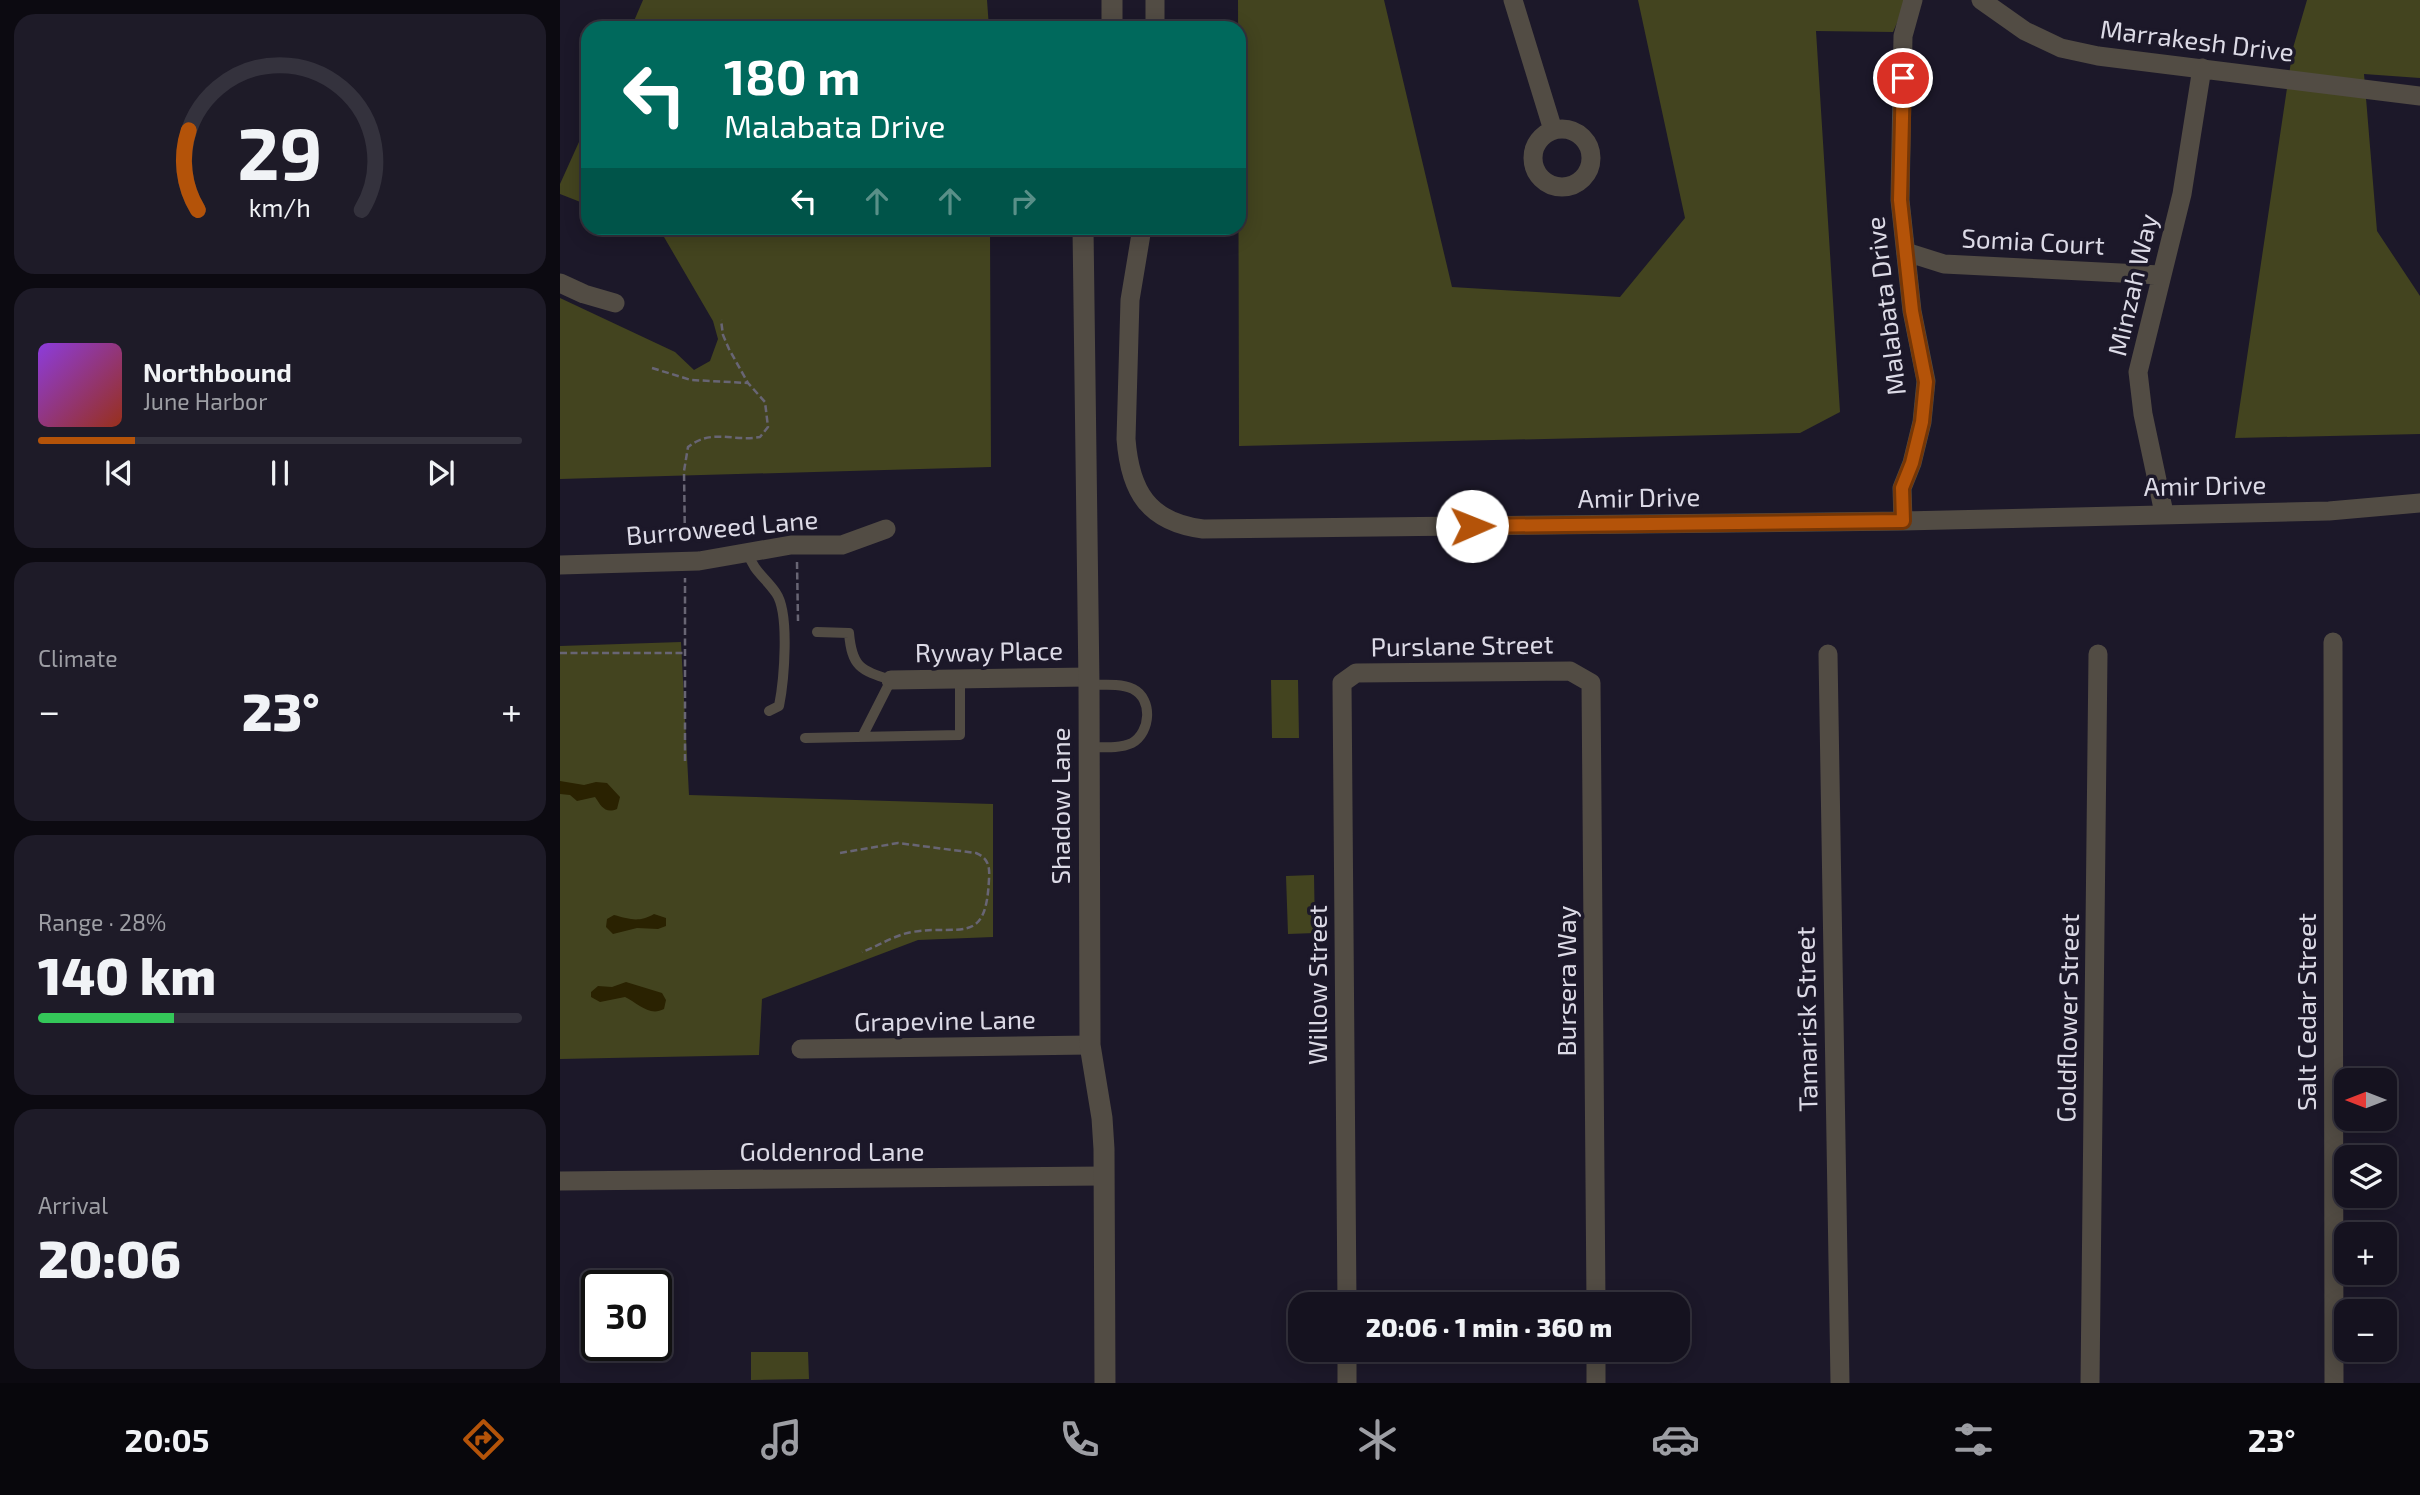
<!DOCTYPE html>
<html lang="en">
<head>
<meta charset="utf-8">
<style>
  :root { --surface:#15121f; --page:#1e1b28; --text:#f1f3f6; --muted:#9d9ea4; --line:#34323d; --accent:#b45309 }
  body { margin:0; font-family:"Exo 2",sans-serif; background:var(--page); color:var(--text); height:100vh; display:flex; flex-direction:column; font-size:26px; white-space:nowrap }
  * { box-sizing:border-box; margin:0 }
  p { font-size:23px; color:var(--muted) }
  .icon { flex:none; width:38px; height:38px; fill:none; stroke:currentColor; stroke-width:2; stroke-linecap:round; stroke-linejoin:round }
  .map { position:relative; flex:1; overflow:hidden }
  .drawer { display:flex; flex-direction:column; gap:14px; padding:14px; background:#0c0a11; width:560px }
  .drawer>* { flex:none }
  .top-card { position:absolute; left:21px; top:21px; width:665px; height:214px; border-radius:21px; box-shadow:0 4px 18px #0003,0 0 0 2px var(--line); background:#00695c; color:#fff; overflow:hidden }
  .needle { width:46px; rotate:270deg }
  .buttons { position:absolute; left:1774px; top:1068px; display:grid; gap:14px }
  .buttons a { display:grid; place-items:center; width:63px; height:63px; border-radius:14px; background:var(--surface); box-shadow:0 4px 18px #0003,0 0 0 2px var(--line); font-size:35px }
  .speed { position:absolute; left:21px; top:1270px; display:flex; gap:14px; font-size:35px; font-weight:700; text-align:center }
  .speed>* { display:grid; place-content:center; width:91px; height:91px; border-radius:50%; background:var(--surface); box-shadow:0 4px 18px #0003,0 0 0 2px var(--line); line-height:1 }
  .speed .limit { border:4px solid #111; border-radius:10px; background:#fff; color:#111 }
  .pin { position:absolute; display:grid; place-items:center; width:60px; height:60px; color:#fff; margin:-30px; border:4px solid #fff; border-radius:50%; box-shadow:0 2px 7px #0007 }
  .me { position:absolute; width:77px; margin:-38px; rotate:89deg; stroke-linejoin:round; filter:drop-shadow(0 0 5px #0008) }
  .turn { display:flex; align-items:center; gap:24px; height:147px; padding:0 28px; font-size:32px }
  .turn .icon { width:91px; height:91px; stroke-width:2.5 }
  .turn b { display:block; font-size:49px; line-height:60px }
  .lanes { display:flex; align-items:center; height:66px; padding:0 28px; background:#0003; justify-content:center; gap:35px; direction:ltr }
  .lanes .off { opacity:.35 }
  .big { font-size:52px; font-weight:800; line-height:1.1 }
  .drawer .card { flex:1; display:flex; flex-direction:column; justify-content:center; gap:10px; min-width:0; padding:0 24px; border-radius:21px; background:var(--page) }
  .drawer .dial { align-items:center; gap:0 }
  .dial svg { height:182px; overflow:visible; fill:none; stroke:var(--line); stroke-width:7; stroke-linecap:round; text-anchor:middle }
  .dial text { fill:var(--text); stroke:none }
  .song { display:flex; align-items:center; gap:21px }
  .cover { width:84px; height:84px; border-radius:10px; background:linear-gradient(135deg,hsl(270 70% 55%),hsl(10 70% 35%)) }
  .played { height:7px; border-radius:4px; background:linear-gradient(90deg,var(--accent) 20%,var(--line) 20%) }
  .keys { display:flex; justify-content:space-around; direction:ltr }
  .heat { display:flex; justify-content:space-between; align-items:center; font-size:38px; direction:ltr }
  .charge { height:10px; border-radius:5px; background:linear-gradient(90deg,#34c759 28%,var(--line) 0) }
  .trip { position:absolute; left:728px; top:1292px; width:402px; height:70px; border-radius:21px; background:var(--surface); box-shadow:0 4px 18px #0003,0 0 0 2px var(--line); font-weight:800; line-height:70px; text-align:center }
  .dock { display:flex; height:112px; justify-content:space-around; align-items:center; background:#08070c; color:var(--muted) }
  .dock .icon { width:49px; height:49px }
  .dock .current { color:var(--accent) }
  .dock b { font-size:32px; color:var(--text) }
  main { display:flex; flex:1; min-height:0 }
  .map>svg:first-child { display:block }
</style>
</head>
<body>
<main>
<section class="drawer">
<div class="card dial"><svg viewBox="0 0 100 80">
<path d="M14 69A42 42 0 1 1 86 69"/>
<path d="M14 69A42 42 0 0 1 10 34" stroke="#b45309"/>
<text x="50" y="56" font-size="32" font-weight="700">29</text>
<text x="50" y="72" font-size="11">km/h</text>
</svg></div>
<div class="card">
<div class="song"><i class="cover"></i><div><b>Northbound</b><p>June Harbor</p></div></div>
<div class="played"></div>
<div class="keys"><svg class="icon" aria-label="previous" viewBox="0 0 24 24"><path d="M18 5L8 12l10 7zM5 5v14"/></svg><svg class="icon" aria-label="pause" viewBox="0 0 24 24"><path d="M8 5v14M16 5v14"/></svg><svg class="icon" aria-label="next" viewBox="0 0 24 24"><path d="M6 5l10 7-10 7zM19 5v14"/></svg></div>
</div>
<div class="card"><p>Climate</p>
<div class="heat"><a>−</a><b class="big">23°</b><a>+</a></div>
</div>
<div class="card"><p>Range · 28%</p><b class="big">140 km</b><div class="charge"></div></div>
<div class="card"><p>Arrival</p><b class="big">20:06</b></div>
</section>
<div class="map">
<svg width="1860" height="1383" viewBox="0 0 1860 1383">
  <rect width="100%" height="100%" fill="#1c1829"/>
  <path fill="#43441f" d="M83 0H427L429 28H71Z
    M678 0H824L892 287 1060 297 1125 218 1078 0H1347L1333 32 1256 31 1280 412 1240 433 679 446Z
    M1747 0H1860V78L1804 74 1817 231 1860 296V434L1675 438 1733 48Z
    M28 122V205L0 194V184Z
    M81 228H430L431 467 0 479V298L115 352 134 370 150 361 158 339 153 321 104 237Z
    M121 642 129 795 433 804V937L358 940 202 999 199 1055 0 1059V646Z
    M711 680H738L739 738H712Z
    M754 875 755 933 728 934 726 876Z
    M191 1352H248L249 1379 191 1380Z"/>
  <path fill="#2a2201" d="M0 781 24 785 36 782 47 783 60 797 57 809C45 814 41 806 35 797L17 801 10 795 0 794Z
    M94 914 106 918V926L98 929 77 928 53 934 46 927 47 919 54 915C70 919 78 923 94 914Z
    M66 982 102 993 106 1000 104 1009C89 1017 78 1003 65 997L40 1002 31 997V992L38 986 52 987Z"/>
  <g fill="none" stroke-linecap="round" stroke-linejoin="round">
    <path stroke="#686574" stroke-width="2.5" stroke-dasharray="7 3.5" stroke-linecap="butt" d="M92 368 131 380 188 383
      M125 544 124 471 128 447C152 428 173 442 200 437L208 427 205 402 188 383 169 349 163 335 161 320
      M237 562 238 621
      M0 653H125
      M125 761V578
      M280 853 338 843 416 853C428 858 430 866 429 879 426 947 401 924 352 932 334 935 319 946 302 952"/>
    <path stroke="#524c44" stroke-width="10" d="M188 553C193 571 206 578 216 593 230 613 224 681 219 706L209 711
      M257 632 289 633C292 667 300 670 331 680L302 737
      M245 738 400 735V679
      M529 747C543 747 559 749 572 743 591 732 593 699 573 689 560 683 543 685 530 685"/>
    <path stroke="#524c44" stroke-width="19" d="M595 0V28
      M953 0 993 130
      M1421 0 1465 31 1501 48 1538 56 1860 96
      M973 158a29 29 0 1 1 58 0a29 29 0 1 1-58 0Z
      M582 228 570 300 566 439C570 491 588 522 643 529L1343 521 1769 511 1860 503
      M1346 252 1384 264 1600 275
      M0 283 24 294 55 303
      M1604 513 1583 414 1578 372 1622 194 1642 68
      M1343 521 1342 488 1352 463 1362 422 1366 381 1352 311 1340 200 1343 36 1353 0
      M0 565 139 561 231 545H282L326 529
      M1773 642 1774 1383
      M1268 654 1280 1383
      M331 680 529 677
      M241 1049 530 1045
      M0 1181 544 1176
      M787 1304 782 683 796 673 1010 671 1031 683 1036 1304
      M787 1349V1383
      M1036 1349V1383
      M1530 1383 1538 654"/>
    <path stroke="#524c44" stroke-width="21" d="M552 0V28
      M523 228 529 685 530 1045 542 1118 544 1149 545 1383"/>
  </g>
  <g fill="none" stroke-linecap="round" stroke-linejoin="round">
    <g stroke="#753606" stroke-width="18">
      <path id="route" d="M912 526 1343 521 1342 488 1352 463 1362 422 1366 382 1352 311 1340 200 1343 78"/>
    </g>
    <use href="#route" stroke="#b45309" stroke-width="12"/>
  </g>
  <g text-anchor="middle" stroke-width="7" stroke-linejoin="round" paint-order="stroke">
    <g font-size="26" fill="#dcdae6" stroke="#1c1829">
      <text transform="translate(1637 41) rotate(7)" y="9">Marrakesh Drive</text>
      <text transform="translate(1473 242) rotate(3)" y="9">Somia Court</text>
      <text transform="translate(1573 285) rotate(-77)" y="9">Minzah Way</text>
      <text transform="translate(1326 306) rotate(-97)" y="9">Malabata Drive</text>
      <text transform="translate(1645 486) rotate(-1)" y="9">Amir Drive</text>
      <text transform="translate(1079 498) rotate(-1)" y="9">Amir Drive</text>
      <text transform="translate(162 528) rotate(-5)" y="9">Burroweed Lane</text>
      <text transform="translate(902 646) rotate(-1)" y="9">Purslane Street</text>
      <text transform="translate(429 652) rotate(-1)" y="9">Ryway Place</text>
      <text transform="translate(501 806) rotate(-90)" y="9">Shadow Lane</text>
      <text transform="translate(1007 981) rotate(-90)" y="9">Bursera Way</text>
      <text transform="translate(758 985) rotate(-90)" y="9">Willow Street</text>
      <text transform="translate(1747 1012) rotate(-90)" y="9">Salt Cedar Street</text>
      <text transform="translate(1508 1018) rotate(-89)" y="9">Goldflower Street</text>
      <text transform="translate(1247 1019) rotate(-91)" y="9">Tamarisk Street</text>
      <text transform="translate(385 1021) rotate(-1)" y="9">Grapevine Lane</text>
      <text x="272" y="1161">Goldenrod Lane</text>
    </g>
  </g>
</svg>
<div class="buttons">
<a><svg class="needle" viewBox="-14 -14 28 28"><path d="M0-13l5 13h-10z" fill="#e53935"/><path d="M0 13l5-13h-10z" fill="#9d9ea4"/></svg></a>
<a><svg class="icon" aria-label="layers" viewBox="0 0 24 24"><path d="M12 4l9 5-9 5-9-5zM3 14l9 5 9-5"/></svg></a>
<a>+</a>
<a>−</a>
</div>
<div class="speed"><div class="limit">30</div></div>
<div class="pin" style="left:1343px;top:78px;background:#d93025"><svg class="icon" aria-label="arrive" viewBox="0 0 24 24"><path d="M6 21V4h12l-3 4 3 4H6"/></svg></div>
<svg class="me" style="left:912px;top:526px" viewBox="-20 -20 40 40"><circle r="19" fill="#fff"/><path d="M0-13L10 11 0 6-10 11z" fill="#b45309"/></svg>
<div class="trip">20:06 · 1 min · 360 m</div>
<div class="top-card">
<div class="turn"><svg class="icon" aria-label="left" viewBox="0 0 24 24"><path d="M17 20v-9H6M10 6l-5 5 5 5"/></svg><div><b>180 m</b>Malabata Drive</div></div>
<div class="lanes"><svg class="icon" aria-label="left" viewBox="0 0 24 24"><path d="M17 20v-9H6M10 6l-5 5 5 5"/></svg><svg class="icon off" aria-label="ahead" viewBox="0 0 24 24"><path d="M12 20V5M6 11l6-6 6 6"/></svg><svg class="icon off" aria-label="ahead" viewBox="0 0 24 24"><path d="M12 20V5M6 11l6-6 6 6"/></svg><svg class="icon off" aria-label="right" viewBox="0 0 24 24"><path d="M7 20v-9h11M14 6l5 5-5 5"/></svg></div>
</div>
</div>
</main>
<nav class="dock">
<b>20:05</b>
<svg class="icon current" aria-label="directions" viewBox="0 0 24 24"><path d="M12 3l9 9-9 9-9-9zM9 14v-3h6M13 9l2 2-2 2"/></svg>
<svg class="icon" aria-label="music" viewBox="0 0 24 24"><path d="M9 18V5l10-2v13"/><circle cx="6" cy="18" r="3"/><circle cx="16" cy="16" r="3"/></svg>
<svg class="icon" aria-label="phone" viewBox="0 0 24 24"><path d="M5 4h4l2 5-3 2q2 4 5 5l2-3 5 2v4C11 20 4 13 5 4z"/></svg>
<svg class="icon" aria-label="climate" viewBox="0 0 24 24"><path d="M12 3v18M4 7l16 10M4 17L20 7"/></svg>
<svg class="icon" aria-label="car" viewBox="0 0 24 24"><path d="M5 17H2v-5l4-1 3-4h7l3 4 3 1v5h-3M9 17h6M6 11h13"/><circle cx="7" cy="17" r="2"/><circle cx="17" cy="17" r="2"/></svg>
<svg class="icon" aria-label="filters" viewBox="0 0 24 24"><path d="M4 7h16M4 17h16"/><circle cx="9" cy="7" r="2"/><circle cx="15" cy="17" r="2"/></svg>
<b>23°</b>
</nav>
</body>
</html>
